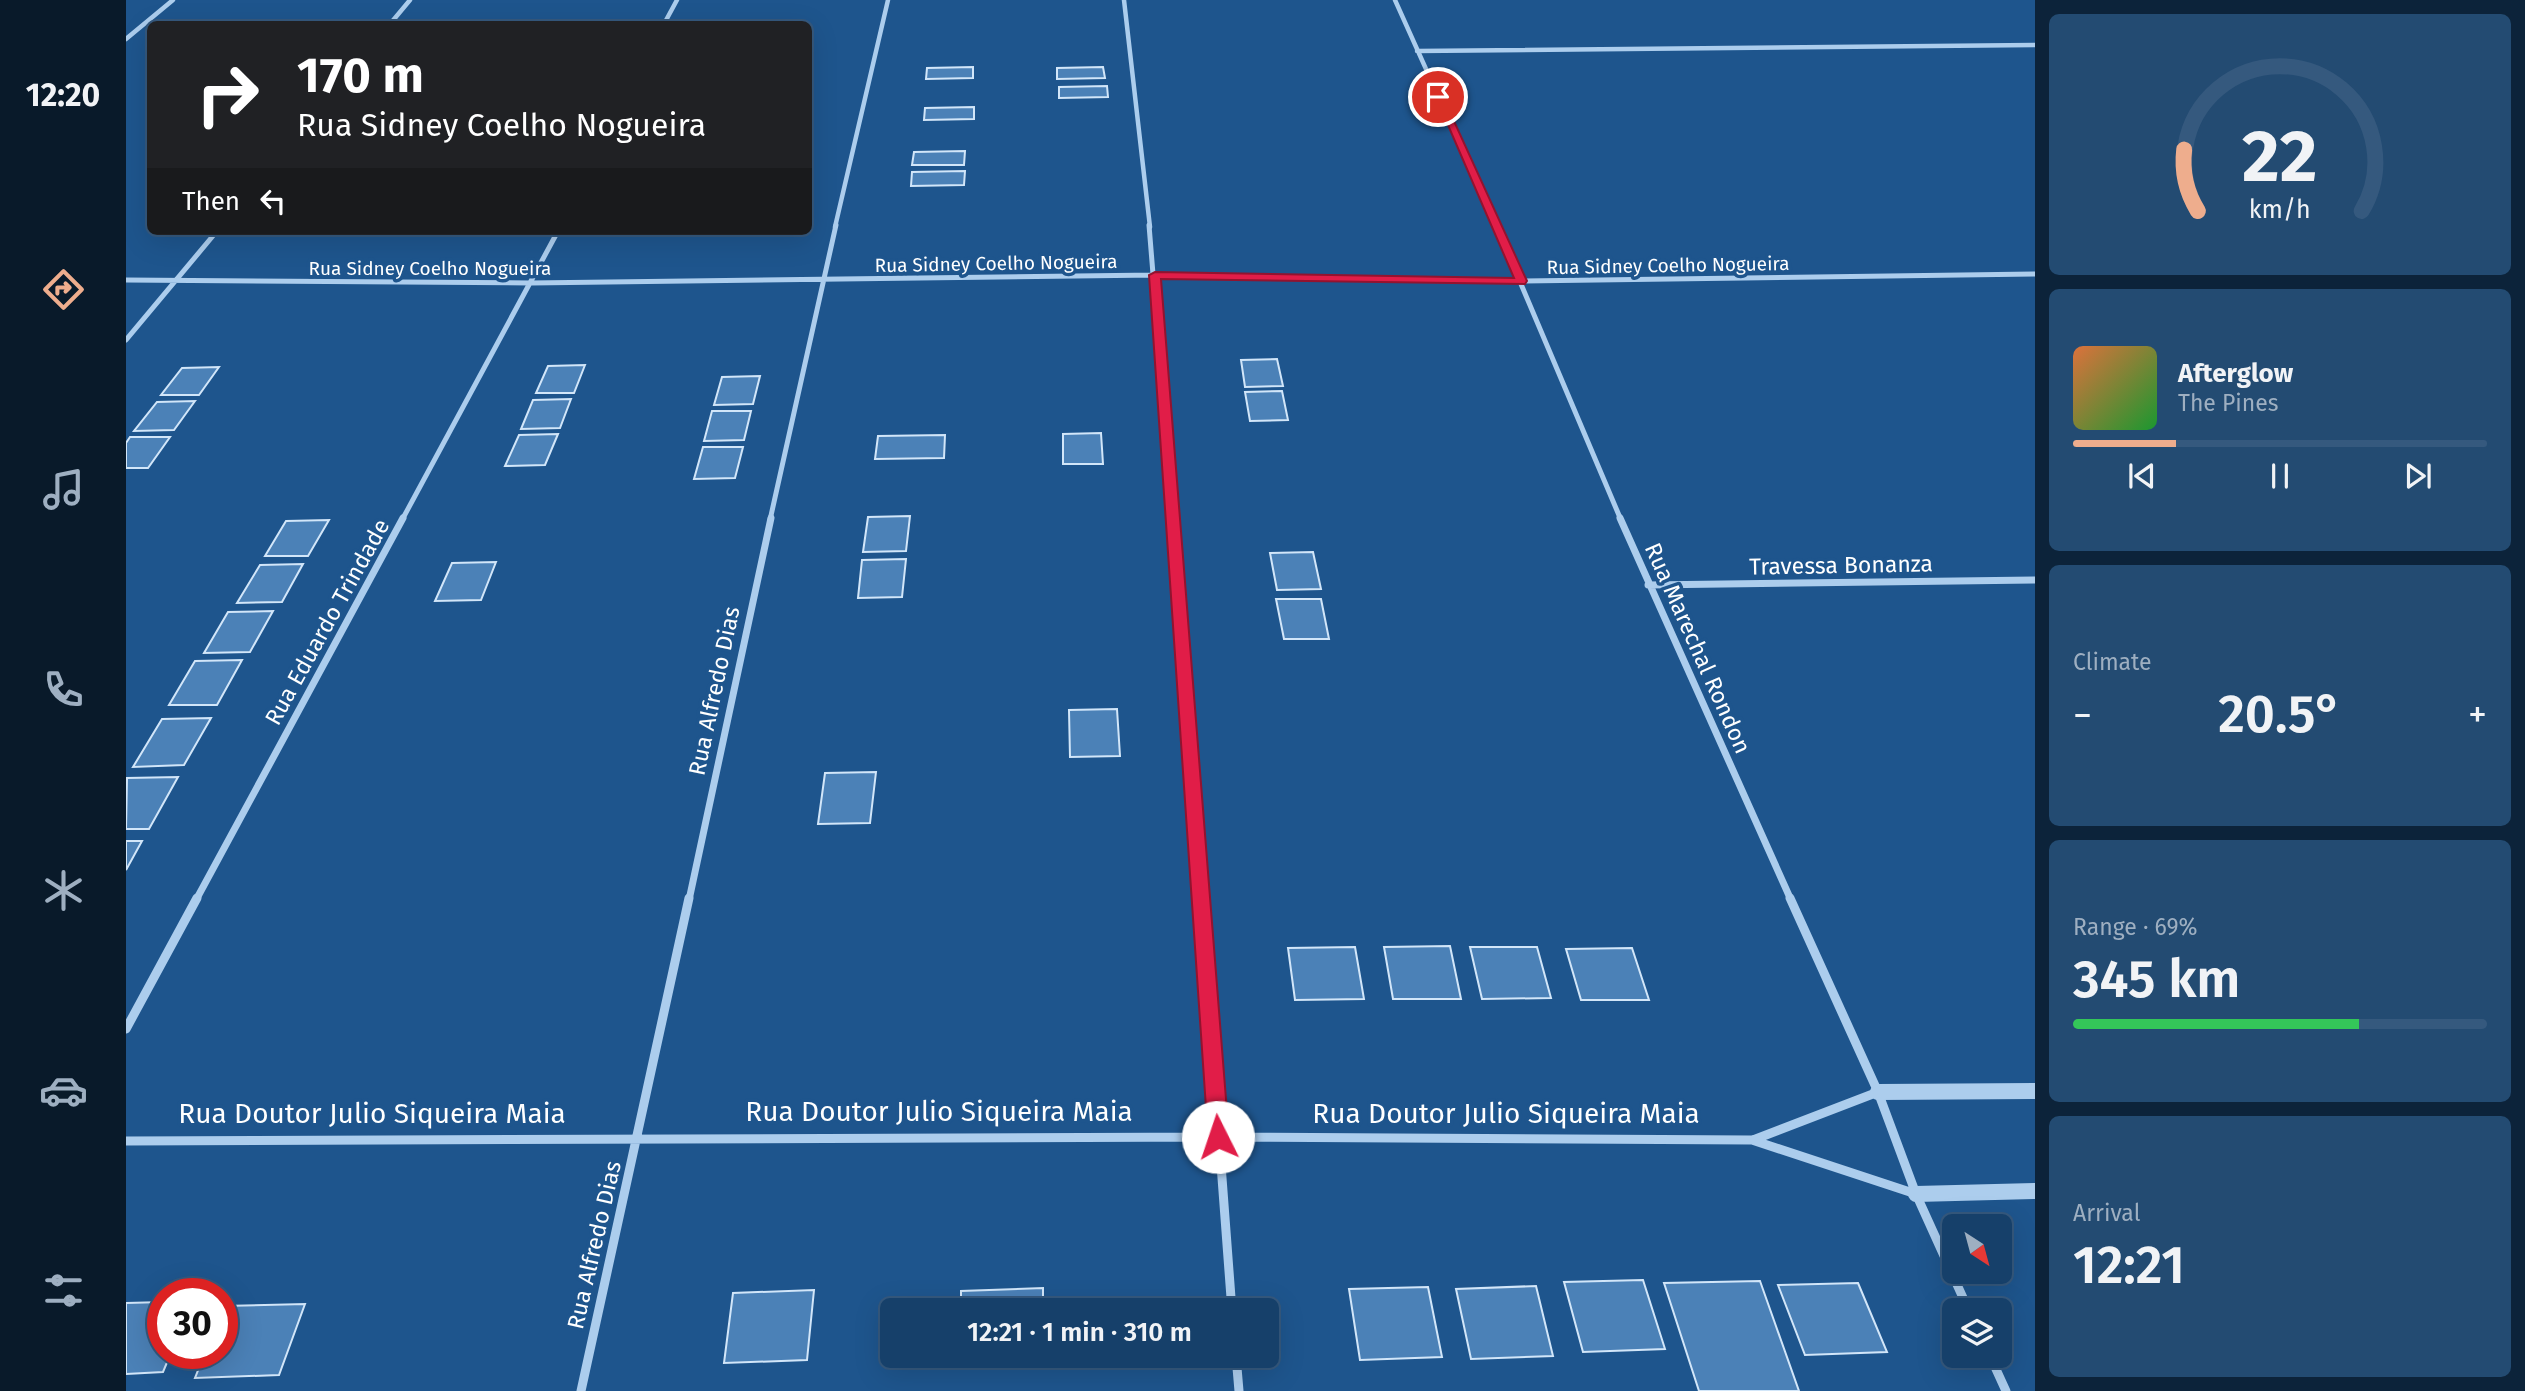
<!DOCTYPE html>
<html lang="en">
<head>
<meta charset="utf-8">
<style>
  :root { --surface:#16406a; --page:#234b72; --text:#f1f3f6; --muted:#9eafc1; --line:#35597e; --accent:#eead8d }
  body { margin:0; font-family:"Fira Sans",sans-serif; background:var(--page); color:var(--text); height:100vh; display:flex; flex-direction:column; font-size:26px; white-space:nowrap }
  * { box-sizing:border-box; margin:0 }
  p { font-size:23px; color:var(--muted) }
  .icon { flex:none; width:38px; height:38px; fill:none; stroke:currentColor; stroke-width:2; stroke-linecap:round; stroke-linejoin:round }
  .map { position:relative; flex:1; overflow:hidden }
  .side { display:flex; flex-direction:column; gap:14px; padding:14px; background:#0c233a; width:490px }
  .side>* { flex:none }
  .guide { position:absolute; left:21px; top:21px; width:665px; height:214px; border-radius:10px; box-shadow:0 7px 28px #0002,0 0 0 2px var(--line); background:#202124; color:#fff; overflow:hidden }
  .needle { width:46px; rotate:144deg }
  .fabs { position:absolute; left:1816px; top:1214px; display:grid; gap:14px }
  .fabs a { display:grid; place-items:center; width:70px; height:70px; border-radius:10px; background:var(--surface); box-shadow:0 7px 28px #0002,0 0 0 2px var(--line); font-size:35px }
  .speed { position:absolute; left:21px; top:1278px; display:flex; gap:14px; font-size:35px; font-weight:700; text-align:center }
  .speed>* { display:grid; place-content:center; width:91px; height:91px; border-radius:50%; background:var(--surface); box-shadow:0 7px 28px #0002,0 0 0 2px var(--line); line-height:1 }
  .speed .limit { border:10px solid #d22; background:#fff; color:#111 }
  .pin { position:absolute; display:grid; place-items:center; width:60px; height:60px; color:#fff; margin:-30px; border:4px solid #fff; border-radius:50%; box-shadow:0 2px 7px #0007 }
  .me { position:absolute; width:77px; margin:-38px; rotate:356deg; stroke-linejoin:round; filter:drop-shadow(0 0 5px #0008) }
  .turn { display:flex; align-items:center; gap:24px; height:147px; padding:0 35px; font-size:32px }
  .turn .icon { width:91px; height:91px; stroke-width:2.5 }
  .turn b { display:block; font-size:49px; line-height:60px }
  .then { display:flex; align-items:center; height:66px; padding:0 35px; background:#0003; gap:14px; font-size:26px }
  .big { font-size:52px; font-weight:600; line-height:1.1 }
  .side .tile { flex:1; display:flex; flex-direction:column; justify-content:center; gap:10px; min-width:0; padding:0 24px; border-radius:10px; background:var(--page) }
  .side .dial { align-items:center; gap:0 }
  .dial svg { height:182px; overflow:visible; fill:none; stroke:var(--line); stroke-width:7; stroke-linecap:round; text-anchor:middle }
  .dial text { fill:var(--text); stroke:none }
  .song { display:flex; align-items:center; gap:21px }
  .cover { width:84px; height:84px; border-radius:10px; background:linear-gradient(135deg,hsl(20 70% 55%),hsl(130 70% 35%)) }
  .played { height:7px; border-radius:4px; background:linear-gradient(90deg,var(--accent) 25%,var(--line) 25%) }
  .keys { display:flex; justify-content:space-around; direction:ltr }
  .heat { display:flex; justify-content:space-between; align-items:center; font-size:38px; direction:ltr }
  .charge { height:10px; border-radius:5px; background:linear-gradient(90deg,#34c759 69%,var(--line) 0) }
  .trip { position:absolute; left:754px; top:1298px; width:399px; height:70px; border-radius:10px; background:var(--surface); box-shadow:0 7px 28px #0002,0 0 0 2px var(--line); font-weight:600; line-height:70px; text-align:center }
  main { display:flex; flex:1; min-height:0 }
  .dock { display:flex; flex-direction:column; width:126px; justify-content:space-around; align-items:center; background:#091a2a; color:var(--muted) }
  .dock .icon { width:49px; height:49px }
  .dock .on { color:var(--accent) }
  .dock b { font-size:32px; color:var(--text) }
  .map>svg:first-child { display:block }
</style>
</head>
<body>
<main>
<nav class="dock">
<b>12:20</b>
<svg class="icon on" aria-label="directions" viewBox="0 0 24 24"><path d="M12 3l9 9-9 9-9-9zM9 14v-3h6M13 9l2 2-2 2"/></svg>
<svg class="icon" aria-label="music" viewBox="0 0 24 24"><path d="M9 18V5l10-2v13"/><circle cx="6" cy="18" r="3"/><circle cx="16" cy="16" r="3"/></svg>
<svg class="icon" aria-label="phone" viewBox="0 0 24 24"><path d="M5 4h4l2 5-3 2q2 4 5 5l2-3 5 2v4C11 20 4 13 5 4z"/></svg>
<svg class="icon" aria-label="climate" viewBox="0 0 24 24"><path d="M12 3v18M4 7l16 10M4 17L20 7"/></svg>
<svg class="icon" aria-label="car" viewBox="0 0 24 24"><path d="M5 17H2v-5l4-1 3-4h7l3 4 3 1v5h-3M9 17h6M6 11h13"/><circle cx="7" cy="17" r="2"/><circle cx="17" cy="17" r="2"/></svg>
<svg class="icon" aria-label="filters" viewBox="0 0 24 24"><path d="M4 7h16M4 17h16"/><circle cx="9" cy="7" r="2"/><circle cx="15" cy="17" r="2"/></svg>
</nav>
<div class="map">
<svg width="1909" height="1391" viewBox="0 0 1909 1391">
  <rect width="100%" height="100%" fill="#1e558d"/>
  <path fill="#4b81b7" stroke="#d2e6f9" stroke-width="2" d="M847 67V78L800 79 801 68Z
    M977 67 979 78 931 79V68Z
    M981 86 982 97 933 98V87Z
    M848 107V119L798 120 799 108Z
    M839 151 838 165H786L788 152Z
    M839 171 838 185 785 186 786 172Z
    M1151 359 1157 386 1119 387 1115 360Z
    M459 365 448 393H410L422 366Z
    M93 367 73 395H35L56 368Z
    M634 376 627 404 588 405 596 377Z
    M1156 391 1162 420 1124 421 1119 392Z
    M445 399 434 428 395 429 407 400Z
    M69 401 48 430 8 431 31 402Z
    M586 411H625L618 440 578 441Z
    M975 433 977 464H937V434Z
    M432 434 419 465 379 466 393 435Z
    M819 435 818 458 749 459 752 436Z
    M4 437H44L22 468H0V443Z
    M577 447H617L609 478 568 479Z
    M784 516 780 551 737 552 742 517Z
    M203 520 182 556H139L160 521Z
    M1187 552 1195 589 1151 590 1144 553Z
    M780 559 776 597 732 598 736 560Z
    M370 562 355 600 309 601 326 563Z
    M177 564 156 602 111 603 134 565Z
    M1150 599H1195L1203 639H1158Z
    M147 611 124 652 78 653 102 612Z
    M116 660 91 705H43L69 661Z
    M991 709 994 756 944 757 943 710Z
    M85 718 58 765 7 767 36 719Z
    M750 772 744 823 692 824 699 773Z
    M52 777 23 829H0L1 778Z
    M0 841H16L0 870Z
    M1324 946 1335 999H1267L1258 947Z
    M1229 947 1238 999 1169 1000 1162 948Z
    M1344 947H1411L1425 998 1356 999Z
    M1506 948 1523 1000H1455L1440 949Z
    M1517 1280 1539 1349 1457 1352 1438 1282Z
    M1634 1281 1673 1391H1573L1538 1283Z
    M1732 1283 1761 1352 1679 1355 1652 1285Z
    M1410 1286 1427 1356 1345 1359 1330 1289Z
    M1302 1287 1316 1357 1234 1360 1223 1289Z
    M917 1288V1311H835V1291Z
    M688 1290 681 1360 598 1363 607 1293Z
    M37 1302V1353H45L37 1372 0 1374V1303Z
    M179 1304 153 1375 69 1378 79 1353H96L97 1306Z
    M834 1356H917V1358L834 1361Z"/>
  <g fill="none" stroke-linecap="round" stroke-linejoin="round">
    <path stroke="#accded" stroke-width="4.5" d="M998 0 1024 227
      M1269 0 1371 227
      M264 24 284 0
      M538 24 551 0
      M0 39 47 0
      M1291 51 1909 45
      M709 227 762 0"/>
    <path stroke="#accded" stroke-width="5" d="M1023 225 1047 520
      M1370 225 1495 520
      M0 280 405 283 1029 275 1395 281 1909 274
      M0 340 91 231
      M276 520 432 231
      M644 520 710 225"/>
    <path stroke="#accded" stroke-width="7" d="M1047 518 1075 900
      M1494 518 1665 900
      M1522 585 1909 580
      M70 900 277 518
      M563 900 645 518"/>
    <path stroke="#accded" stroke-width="9" d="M1075 898 1106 1311
      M1664 898 1752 1092 1790 1194 1843 1311
      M0 1029 71 898
      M1627 1140 1752 1092
      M0 1141 1092 1137 1626 1140 1790 1194
      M1110 1356 1113 1391
      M1864 1356 1880 1391
      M455 1391 563 898"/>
    <path stroke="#accded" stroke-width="16" d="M1752 1092 1909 1091
      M1790 1194 1909 1191"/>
  </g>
  <path fill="#e11d48" stroke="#92132f" stroke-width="2" d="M1309 95 1317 97 1401 281 1399 284 1035 279 1103 1137 1100 1144 1092 1147 1085 1144 1082 1137 1023 275 1029 272 1388 278Z"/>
  <g text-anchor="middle" stroke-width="7" stroke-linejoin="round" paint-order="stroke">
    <g font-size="19" fill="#fff" stroke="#1e558d">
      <text transform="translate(870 263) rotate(-1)" y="7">Rua Sidney Coelho Nogueira</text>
      <text transform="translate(1542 265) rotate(-1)" y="7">Rua Sidney Coelho Nogueira</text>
      <text x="304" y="275">Rua Sidney Coelho Nogueira</text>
    </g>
    <g font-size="23" fill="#fff" stroke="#1e558d">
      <text transform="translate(1715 565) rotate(-1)" y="8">Travessa Bonanza</text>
      <text transform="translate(201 622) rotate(-61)" y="8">Rua Eduardo Trindade</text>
      <text transform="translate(1572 648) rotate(66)" y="8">Rua Marechal Rondon</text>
      <text transform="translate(588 691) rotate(-78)" y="8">Rua Alfredo Dias</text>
      <text transform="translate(468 1245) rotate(-77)" y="8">Rua Alfredo Dias</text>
    </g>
    <g font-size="28" fill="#fff" stroke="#1e558d">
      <text x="813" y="1121">Rua Doutor Julio Siqueira Maia</text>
      <text x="246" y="1123">Rua Doutor Julio Siqueira Maia</text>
      <text x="1380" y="1123">Rua Doutor Julio Siqueira Maia</text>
    </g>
  </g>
</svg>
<div class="fabs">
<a><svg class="needle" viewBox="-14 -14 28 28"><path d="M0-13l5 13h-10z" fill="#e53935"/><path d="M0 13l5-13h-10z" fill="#9eafc1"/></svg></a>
<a><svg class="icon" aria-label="layers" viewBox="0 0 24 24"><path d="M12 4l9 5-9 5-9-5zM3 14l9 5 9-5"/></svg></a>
</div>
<div class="speed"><div class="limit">30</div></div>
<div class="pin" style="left:1312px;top:97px;background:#d93025"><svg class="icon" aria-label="arrive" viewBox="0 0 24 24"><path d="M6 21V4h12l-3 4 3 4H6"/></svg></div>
<svg class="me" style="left:1092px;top:1137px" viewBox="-20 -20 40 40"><circle r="19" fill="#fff"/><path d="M0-13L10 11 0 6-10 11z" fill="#e11d48"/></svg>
<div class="trip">12:21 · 1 min · 310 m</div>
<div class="guide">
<div class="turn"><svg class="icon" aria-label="right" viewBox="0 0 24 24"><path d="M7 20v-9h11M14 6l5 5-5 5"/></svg><div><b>170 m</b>Rua Sidney Coelho Nogueira</div></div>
<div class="then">Then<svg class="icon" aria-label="left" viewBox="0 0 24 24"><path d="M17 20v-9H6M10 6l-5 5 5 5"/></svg></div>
</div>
</div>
<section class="side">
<div class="tile dial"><svg viewBox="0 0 100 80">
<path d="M14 69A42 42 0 1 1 86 69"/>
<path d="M14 69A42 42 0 0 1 8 42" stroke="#eead8d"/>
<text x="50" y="56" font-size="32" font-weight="700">22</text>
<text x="50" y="72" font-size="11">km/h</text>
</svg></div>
<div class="tile">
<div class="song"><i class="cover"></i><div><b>Afterglow</b><p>The Pines</p></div></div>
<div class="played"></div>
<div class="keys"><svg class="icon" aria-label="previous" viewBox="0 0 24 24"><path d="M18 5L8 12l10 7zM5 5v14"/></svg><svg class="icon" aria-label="pause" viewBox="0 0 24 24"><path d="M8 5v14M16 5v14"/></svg><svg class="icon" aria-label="next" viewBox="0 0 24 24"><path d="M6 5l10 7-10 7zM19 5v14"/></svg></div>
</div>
<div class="tile"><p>Climate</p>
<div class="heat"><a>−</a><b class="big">20.5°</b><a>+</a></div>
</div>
<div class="tile"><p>Range · 69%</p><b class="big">345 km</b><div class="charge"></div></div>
<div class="tile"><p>Arrival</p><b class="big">12:21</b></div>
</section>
</main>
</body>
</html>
